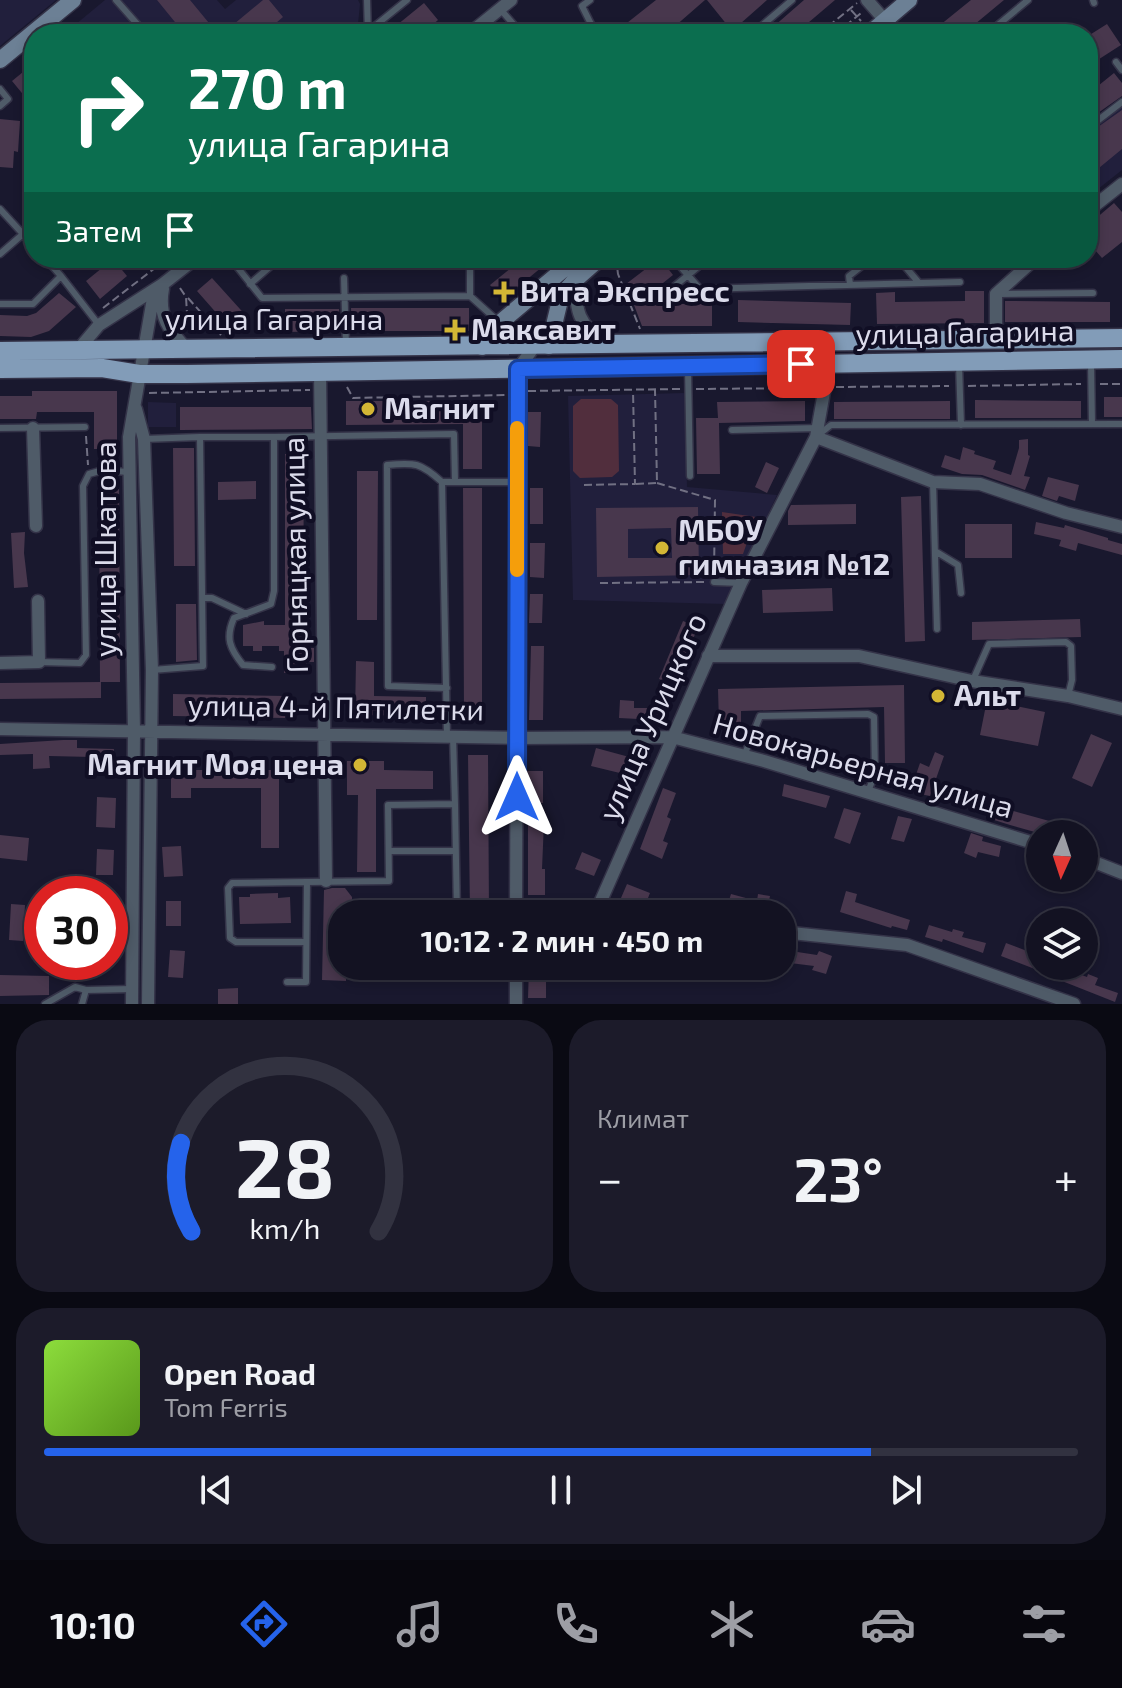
<!DOCTYPE html>
<html lang="ru">
<head>
<meta charset="utf-8">
<style>
  :root { --surface:#131222; --page:#1c1b2a; --text:#f1f3f6; --muted:#9d9ea5; --line:#323240; --accent:#2563eb }
  body { margin:0; font-family:"Exo 2",sans-serif; background:var(--page); color:var(--text); height:100vh; display:flex; flex-direction:column; font-size:30px; white-space:nowrap }
  * { box-sizing:border-box; margin:0 }
  p { font-size:26px; color:var(--muted) }
  .icon { flex:none; width:44px; height:44px; fill:none; stroke:currentColor; stroke-width:2; stroke-linecap:round; stroke-linejoin:round }
  .map { position:relative; height:1004px; overflow:hidden }
  .sheet { display:flex; flex-direction:column; gap:16px; padding:16px; background:#0a0a13; flex:1 }
  .sheet>* { flex:none }
  .top-card { position:absolute; left:24px; top:24px; width:1074px; height:244px; border-radius:32px; box-shadow:0 4px 12px #0003,0 0 0 2px var(--line); background:#0b6e4f; color:#fff; overflow:hidden }
  .needle { width:52px; rotate:183deg }
  .buttons { position:absolute; left:1026px; top:820px; display:grid; gap:16px }
  .buttons a { display:grid; place-items:center; width:72px; height:72px; border-radius:50%; background:var(--surface); box-shadow:0 4px 12px #0003,0 0 0 2px var(--line); font-size:40px }
  .speed { position:absolute; left:24px; top:876px; display:flex; gap:16px; font-size:40px; font-weight:700; text-align:center }
  .speed>* { display:grid; place-content:center; width:104px; height:104px; border-radius:50%; background:var(--surface); box-shadow:0 4px 12px #0003,0 0 0 2px var(--line); line-height:1 }
  .speed .limit { border:12px solid #d22; background:#fff; color:#111 }
  .pin { position:absolute; display:grid; place-items:center; width:68px; height:68px; color:#fff; margin:-34px; border-radius:16px; box-shadow:0 4px 12px #0006 }
  .me { position:absolute; width:88px; margin:-44px; rotate:0deg; stroke-linejoin:round; filter:drop-shadow(0 0 6px #0008) }
  .turn { display:flex; align-items:center; gap:28px; height:168px; padding:0 32px; font-size:36px }
  .turn .icon { width:104px; height:104px; stroke-width:2.5 }
  .turn b { display:block; font-size:56px; line-height:68px }
  .then { display:flex; align-items:center; height:76px; padding:0 32px; background:#0003; gap:16px; font-size:30px }
  .big { font-size:60px; font-weight:700; line-height:1.1 }
  .sheet .tile { flex:1; display:flex; flex-direction:column; justify-content:center; gap:12px; min-width:0; padding:0 28px; border-radius:32px; background:var(--page) }
  .sheet .dial { align-items:center; gap:0 }
  .dial svg { height:208px; overflow:visible; fill:none; stroke:var(--line); stroke-width:7; stroke-linecap:round; text-anchor:middle }
  .dial text { fill:var(--text); stroke:none }
  .song { display:flex; align-items:center; gap:24px }
  .cover { width:96px; height:96px; border-radius:12px; background:linear-gradient(135deg,hsl(90 70% 55%),hsl(90 70% 35%)) }
  .played { height:8px; border-radius:4px; background:linear-gradient(90deg,var(--accent) 80%,var(--line) 80%) }
  .keys { display:flex; justify-content:space-around; direction:ltr }
  .heat { display:flex; justify-content:space-between; align-items:center; font-size:44px; direction:ltr }
  .sheet .tiles { flex:1; display:grid; gap:16px; grid-template-columns:1fr 1fr }
  .tile:last-child { grid-column:span 2 }
  .trip { position:absolute; left:328px; top:900px; width:468px; height:80px; border-radius:32px; background:var(--surface); box-shadow:0 4px 12px #0003,0 0 0 2px var(--line); font-weight:700; line-height:80px; text-align:center }
  .tabs { display:flex; height:128px; justify-content:space-around; align-items:center; background:#08070e; color:var(--muted) }
  .tabs .icon { width:56px; height:56px }
  .tabs .on { color:var(--accent) }
  .tabs b { font-size:36px; color:var(--text) }
  .map>svg:first-child { display:block }
</style>
</head>
<body>
<div class="map">
<svg width="1122" height="1004" viewBox="0 0 1122 1004">
  <rect width="100%" height="100%" fill="#19182e"/>
  <path fill="#211f3c" d="M0 0H56L0 46Z
    M105 0H217L225 9 236 0H358L360 4 358 24 344 34H64Z
    M1122 103V170L1088 197V131Z
    M685 393 687 487 777 495 726 604 573 600 568 396Z
    M148 402 176 403V427H148Z"/>
  <path fill="#512e3d" d="M581 399H611L618 405 619 471 612 477 580 478 573 471V406Z
    M722 512 756 517 743 554H723Z"/>
  <path fill="#48374d" fill-rule="evenodd" d="M157 0H190L218 34H170L179 27Z
    M263 0H269L283 17 263 34H222Z
    M656 0H705L666 34H613Z
    M707 0H767L732 31Z
    M804 0H835L795 34H765Z
    M971 0H1004L963 34H929Z
    M424 3 438 20 422 34H386Z
    M1107 24 1121 45 1093 63 1088 56V36Z
    M34 63V91L26 98 12 81Z
    M1114 73 1122 83V96L1088 120V94Z
    M1122 110V149L1088 177V134Z
    M0 119 20 121 18 152 14 151 13 168 0 167Z
    M1114 203 1122 212V242L1102 258 1088 242V225Z
    M378 258H425V265L378 267Z
    M523 258H553L502 300 490 285Z
    M660 258 673 275 653 291 657 304H712V326H642L626 284Z
    M113 259 127 276 100 299 86 281Z
    M212 278 249 319 234 333 197 291Z
    M965 291H984V323L877 324 876 293 895 292V302L965 301Z
    M59 293 76 307 49 331 31 337 0 336V315L27 316 36 313Z
    M738 300 851 303 850 325 738 322Z
    M1005 301 1110 302V322H1005Z
    M351 308H469V331H352Z
    M285 309H339L340 331 285 332Z
    M32 391H117V449H94V412H37L36 419H0V396H32Z
    M1104 397H1122V417H1104Z
    M975 400 1081 401V418H975Z
    M346 401H478V414H482V469H463V424L346 425Z
    M805 401V421L719 423 720 474H697L696 418H718L717 402Z
    M950 401V419H834V402Z
    M180 407H311L312 429 180 430Z
    M528 412H541L540 447 528 446Z
    M1028 439V455L1030 456 1024 476 1030 477 1025 490 982 475 962 474 941 467 945 455 960 460 963 447 975 451 974 454 996 461 993 469 1011 475 1019 448V440Z
    M173 448H194L195 566H174Z
    M285 454H304L303 631 307 630V648H314V662H307V673H284V651H279V646H262V651H253V646H243V625L264 621V625H285Z
    M766 462 779 468 767 493 755 487Z
    M357 471H378L377 620H357Z
    M1048 477 1079 485 1075 501 1059 496 1057 501 1042 496Z
    M256 481V499L218 500V482Z
    M463 488H482V717H464Z
    M530 488H543V524H530Z
    M99 489H119L120 682H100Z
    M921 496 925 641 905 642 901 497Z
    M856 504V524L788 525V511L791 505Z
    M698 507 699 575 597 577 596 508ZM671 528 672 558H628V529Z
    M1036 522 1064 528 1065 525 1108 538V540L1122 544V555L1078 543 1076 551 1059 546 1061 540 1034 534Z
    M965 524H1012V558H965Z
    M25 532 24 553 28 587 14 588 11 533Z
    M530 543H545L544 578 530 577Z
    M832 588 833 611 763 613 762 590Z
    M530 594H543L542 623H529Z
    M176 604H196L197 660 176 662Z
    M1080 619 1081 637 972 640V622Z
    M683 621 698 627 674 685 659 679Z
    M531 646H544L543 720H529Z
    M356 661 374 662V696L426 697V716L355 715Z
    M101 682V698L0 699V683Z
    M904 685 905 763H885L884 707 741 711V722L719 723 718 689Z
    M173 694 286 696 285 718 173 716Z
    M620 700 634 701V708H658V720L619 718Z
    M987 700 1045 712 1038 746 980 735Z
    M1091 734 1112 743 1092 787 1072 778Z
    M63 740H77V748L114 749 113 764 92 763V757L49 756 50 768 33 769V754L0 755V744Z
    M596 748 633 758 628 775 591 766Z
    M935 752 944 756 930 796 910 792 920 763 929 767Z
    M468 755H488L489 914H470Z
    M347 761H384V770L433 771V789H376V872H357L358 795H347Z
    M171 770H279V848H261V788H191V798H171Z
    M527 771H543V803H527Z
    M784 784 830 796 826 808 782 796Z
    M663 788 676 793 667 817 671 819 663 841 668 843 662 859 640 849Z
    M97 797 116 798 115 828 96 827Z
    M995 806 1053 822 1082 834H1042L1010 825 991 819Z
    M844 808 861 813 850 844 834 838Z
    M898 816 912 819 904 842 891 839Z
    M528 821 544 822 542 869H545V895H528Z
    M971 833 983 837 982 841 1001 846 999 857 978 852 976 858 964 853Z
    M0 835 29 838 27 861 0 858Z
    M181 846 183 876 164 877 162 847Z
    M97 849 114 850 113 875H96Z
    M582 852 601 860 594 876 575 869Z
    M627 884 650 893 644 908 621 898Z
    M332 888H345L352 897V914H342V966H356L346 973V981L322 980 324 890Z
    M846 891 857 894 855 902 910 920 907 930 892 926 891 928 840 912Z
    M278 893V898L290 897 291 923 240 924 239 897H250V894Z
    M731 894 757 901 758 894 770 896 766 914 740 910 739 914 726 910Z
    M166 901H181V926H166Z
    M11 904 25 905 23 941 9 940Z
    M929 925 952 932 953 929 964 932 962 937 986 943 983 953 943 939 942 942 925 937Z
    M1006 943 1040 956V971L1001 956Z
    M170 950 185 951 183 978 168 977Z
    M791 951 817 955 819 951 832 956 826 974 812 970 814 966 790 963Z
    M529 966H546V998H528Z
    M1066 969 1087 977 1088 974 1098 978 1095 985 1118 993 1115 1002 1062 981Z
    M0 975 49 976V995L0 996Z
    M238 988V1004H218V989Z"/>
  <g fill="none" stroke-linecap="round" stroke-linejoin="round">
    <g stroke="#343348" stroke-width="9">
      <path id="lane" d="M116 0 146 34
        M367 0 368 34
        M590 0 582 6 596 34
        M1093 0 1094 3
        M501 10 522 34
        M365 34 407 0
        M752 34 792 0
        M987 34 1028 0
        M1116 62 1122 70
        M0 89 8 99 0 106
        M1088 128 1122 102
        M0 209 34 246
        M0 254 23 234
        M45 258 61 276
        M230 258 262 298 470 296 499 322
        M673 258 700 289 960 282
        M898 258 919 283
        M470 261V296
        M344 278 346 346
        M250 284 280 258
        M850 285 849 276 872 258
        M671 289 709 258
        M999 294 1093 293
        M0 304H33L61 276 99 325
        M1091 363 1092 424
        M959 364 961 425
        M688 369 690 476
        M0 428 85 427
        M732 430 819 428
        M817 436 831 425 1122 424
        M200 437H274
        M144 439 200 437 203 666 152 670
        M442 482 447 736
        M933 482 937 629
        M935 551 958 565 961 593
        M714 582 741 583
        M202 598H212L246 614
        M39 662 80 663 86 655 83 486 89 474 103 470 128 472
        M272 667 243 665C230 649 225 638 234 618L271 604 274 591V437L454 434 455 482
        M973 680 989 644 1066 642 1071 646 1072 680 1068 696
        M447 688 388 686 387 465C415 462 421 463 442 482H516
        M744 756 760 716 868 714 874 717 875 774 867 794
        M455 804 457 914
        M389 851H455
        M306 942H236L230 938 228 888 232 883 307 882
        M287 982H306L307 882 389 881 388 805 455 804 453 736
        M45 1004 75 987 86 990 132 989
        M82 1004 86 990"/>
    </g>
    <g stroke="#343348" stroke-width="15">
      <path id="street" d="M867 0 897 34
        M469 34 511 0
        M1088 211 1122 184
        M575 280C576 312 578 323 604 343
        M163 289C158 316 169 331 187 349
        M996 340V294L1036 258
        M78 350 99 325 163 284 196 258
        M320 372 326 881
        M136 409 144 439 152 670 148 1004
        M33 428 36 526
        M816 437 933 482 980 484 1066 513 1122 527
        M708 656H859L972 681 1068 696 1122 709
        M0 663 39 662 38 601
        M0 729 518 738 672 737 764 761 1040 845
        M1084 858 1122 873
        M516 914 518 369 534 347
        M605 914 600 903 741 583 816 437 829 364
        M782 932 907 945 1074 1004
        M516 966V1004
        M132 1004 134 731 129 437 152 304 163 284"/>
    </g>
    <g stroke="#343348" stroke-width="19">
      <path id="secondary" d="M869 34 909 0
        M0 60 73 0
        M549 346 561 296 575 280 600 258
        M482 347 489 332 577 258"/>
    </g>
    <g stroke="#343348" stroke-width="21">
      <path id="primary" d="M0 351 1122 338
        M0 369 102 368 139 374H187L1122 359"/>
    </g>
    <path stroke="#717083" stroke-width="2" stroke-dasharray="8 4" stroke-linecap="butt" d="M851 10 861 21
      M819 34 857 3
      M836 34 861 13
      M616 258 618 274 640 329
      M180 288 186 297 188 331
      M188 298 221 335
      M103 308 168 258
      M1100 384H1122
      M968 386 1081 384
      M347 387 353 398 506 395
      M836 387 949 386
      M696 389 813 388
      M528 391 681 389
      M149 393 310 390
      M86 436 88 465
      M657 483 715 500 714 574
      M636 484 657 483 655 390
      M584 485 635 484 633 391
      M600 583 706 582"/>
    <use href="#lane" stroke="#4f5b68" stroke-width="6"/>
    <use href="#street" stroke="#4f5b68" stroke-width="12"/>
    <use href="#secondary" stroke="#6c8095" stroke-width="16"/>
    <use href="#primary" stroke="#829cb8" stroke-width="18"/>
  </g>
  <g fill="none" stroke-linecap="round" stroke-linejoin="round">
    <g stroke="#184099" stroke-width="20">
      <path id="route" d="M517 797 518 369 801 364"/>
    </g>
    <use href="#route" stroke="#2563eb" stroke-width="14"/>
    <path stroke="#f59e0b" stroke-width="14" d="M517 570V428"/>
  </g>
  <g fill="#d3b635" stroke="#100e24" stroke-width="3">
    <path d="M500 280h8v8h8v8h-8v8h-8v-8h-8v-8h8z"/>
    <path d="M451 318h8v8h8v8h-8v8h-8v-8h-8v-8h8z"/>
    <circle cx="368" cy="409" r="8"/>
    <circle cx="662" cy="548" r="8"/>
    <circle cx="938" cy="696" r="8"/>
    <circle cx="360" cy="765" r="8"/>
  </g>
  <g text-anchor="middle" stroke-width="8" stroke-linejoin="round" paint-order="stroke">
    <g font-size="30" font-weight="bold" fill="#dbdbeb" stroke="#100e24" text-anchor="start">
      <text x="520" y="302">Вита Экспресс</text>
      <text x="471" y="340">Максавит</text>
      <text x="384" y="419">Магнит</text>
      <text x="678" y="541">МБОУ<tspan x="678" dy="34">гимназия №12</tspan></text>
      <text x="954" y="706">Альт</text>
      <text x="344" y="775" text-anchor="end">Магнит Моя цена</text>
    </g>
    <g font-size="30" fill="#dbdbeb" stroke="#100e24">
      <text x="274" y="330">улица Гагарина</text>
      <text transform="translate(965 333) rotate(-1)" y="10">улица Гагарина</text>
      <text transform="translate(106 549) rotate(-90)" y="10">улица Шкатова</text>
      <text transform="translate(296 555) rotate(-91)" y="10">Горняцкая улица</text>
      <text transform="translate(336 708) rotate(1)" y="10">улица 4-й Пятилетки</text>
      <text transform="translate(653 717) rotate(-66)" y="10">улица Урицкого</text>
      <text transform="translate(863 766) rotate(16)" y="10">Новокарьерная улица</text>
    </g>
  </g>
</svg>
<div class="buttons">
<a><svg class="needle" viewBox="-14 -14 28 28"><path d="M0-13l5 13h-10z" fill="#e53935"/><path d="M0 13l5-13h-10z" fill="#9d9ea5"/></svg></a>
<a><svg class="icon" aria-label="layers" viewBox="0 0 24 24"><path d="M12 4l9 5-9 5-9-5zM3 14l9 5 9-5"/></svg></a>
</div>
<div class="speed"><div class="limit">30</div></div>
<div class="pin" style="left:801px;top:364px;background:#d93025"><svg class="icon" aria-label="arrive" viewBox="0 0 24 24"><path d="M6 21V4h12l-3 4 3 4H6"/></svg></div>
<svg class="me" style="left:517px;top:797px" viewBox="-20 -20 40 40"><path d="M0-17L14 15 0 8-14 15z" fill="#2563eb" stroke="#fff" stroke-width="4"/></svg>
<div class="trip">10:12 · 2 мин · 450 m</div>
<div class="top-card">
<div class="turn"><svg class="icon" aria-label="right" viewBox="0 0 24 24"><path d="M7 20v-9h11M14 6l5 5-5 5"/></svg><div><b>270 m</b>улица Гагарина</div></div>
<div class="then">Затем<svg class="icon" aria-label="arrive" viewBox="0 0 24 24"><path d="M6 21V4h12l-3 4 3 4H6"/></svg></div>
</div>
</div>
<section class="sheet">
<div class="tiles">
<div class="tile dial"><svg viewBox="0 0 100 80">
<path d="M14 69A42 42 0 1 1 86 69"/>
<path d="M14 69A42 42 0 0 1 10 35" stroke="#2563eb"/>
<text x="50" y="56" font-size="32" font-weight="700">28</text>
<text x="50" y="72" font-size="11">km/h</text>
</svg></div>
<div class="tile"><p>Климат</p>
<div class="heat"><a>−</a><b class="big">23°</b><a>+</a></div>
</div>
<div class="tile">
<div class="song"><i class="cover"></i><div><b>Open Road</b><p>Tom Ferris</p></div></div>
<div class="played"></div>
<div class="keys"><svg class="icon" aria-label="previous" viewBox="0 0 24 24"><path d="M18 5L8 12l10 7zM5 5v14"/></svg><svg class="icon" aria-label="pause" viewBox="0 0 24 24"><path d="M8 5v14M16 5v14"/></svg><svg class="icon" aria-label="next" viewBox="0 0 24 24"><path d="M6 5l10 7-10 7zM19 5v14"/></svg></div>
</div>
</div>
</section>
<nav class="tabs">
<b>10:10</b>
<svg class="icon on" aria-label="directions" viewBox="0 0 24 24"><path d="M12 3l9 9-9 9-9-9zM9 14v-3h6M13 9l2 2-2 2"/></svg>
<svg class="icon" aria-label="music" viewBox="0 0 24 24"><path d="M9 18V5l10-2v13"/><circle cx="6" cy="18" r="3"/><circle cx="16" cy="16" r="3"/></svg>
<svg class="icon" aria-label="phone" viewBox="0 0 24 24"><path d="M5 4h4l2 5-3 2q2 4 5 5l2-3 5 2v4C11 20 4 13 5 4z"/></svg>
<svg class="icon" aria-label="climate" viewBox="0 0 24 24"><path d="M12 3v18M4 7l16 10M4 17L20 7"/></svg>
<svg class="icon" aria-label="car" viewBox="0 0 24 24"><path d="M5 17H2v-5l4-1 3-4h7l3 4 3 1v5h-3M9 17h6M6 11h13"/><circle cx="7" cy="17" r="2"/><circle cx="17" cy="17" r="2"/></svg>
<svg class="icon" aria-label="filters" viewBox="0 0 24 24"><path d="M4 7h16M4 17h16"/><circle cx="9" cy="7" r="2"/><circle cx="15" cy="17" r="2"/></svg>
</nav>
</body>
</html>
